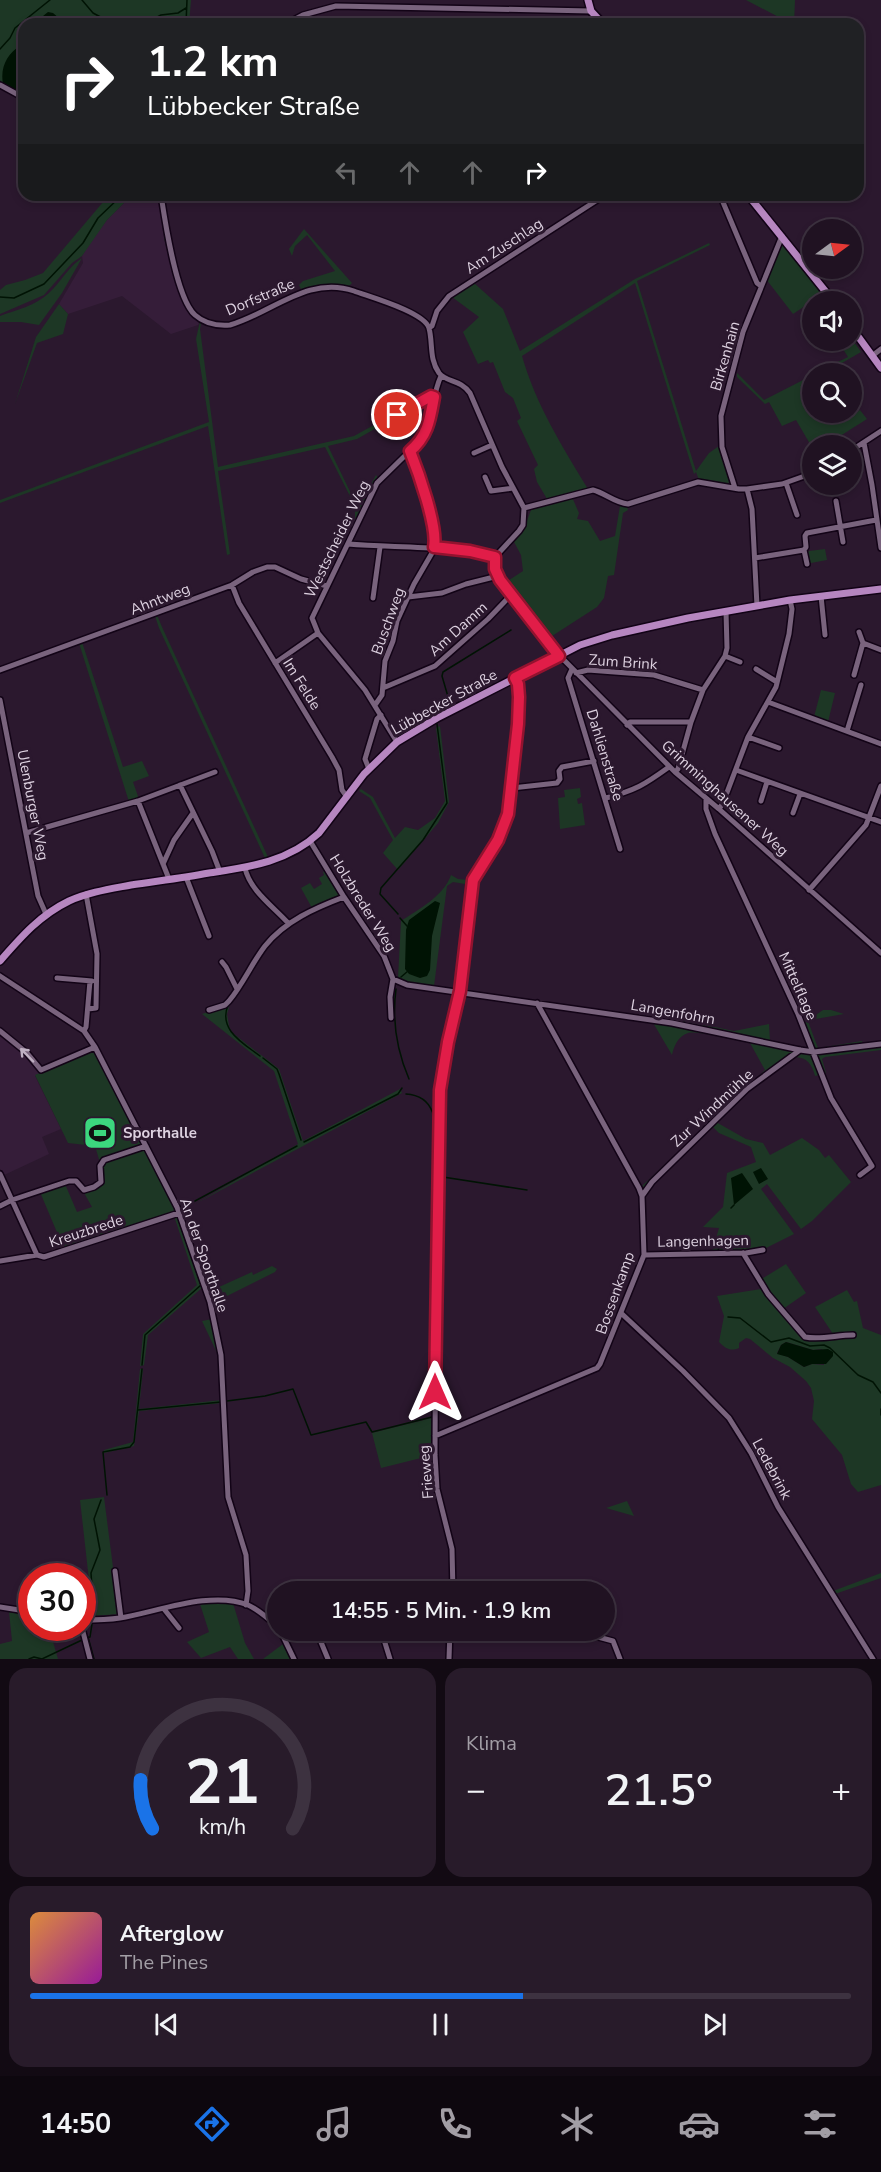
<!DOCTYPE html>
<html lang="de">
<head>
<meta charset="utf-8">
<style>
  :root { --surface:#201222; --page:#281b2a; --text:#f1f3f6; --muted:#a29ea5; --line:#3d3240; --accent:#1a73e8 }
  body { margin:0; font-family:"Nunito Sans",sans-serif; background:var(--page); color:var(--text); height:100vh; display:flex; flex-direction:column; font-size:22px; white-space:nowrap }
  * { box-sizing:border-box; margin:0 }
  p { font-size:20px; color:var(--muted) }
  .icon { flex:none; width:33px; height:33px; fill:none; stroke:currentColor; stroke-width:2; stroke-linecap:round; stroke-linejoin:round }
  .map { position:relative; height:1659px; overflow:hidden }
  .drawer { display:flex; flex-direction:column; gap:9px; padding:9px; background:#120a13; flex:1 }
  .drawer>* { flex:none }
  .top-card { position:absolute; left:18px; top:18px; width:846px; height:183px; border-radius:18px; box-shadow:0 3px 9px #0003,0 0 0 2px var(--line); background:#202124; color:#fff; overflow:hidden }
  .needle { width:39px; rotate:75deg }
  .controls { position:absolute; left:802px; top:219px; display:grid; gap:12px }
  .controls a { display:grid; place-items:center; width:60px; height:60px; border-radius:50%; background:var(--surface); box-shadow:0 3px 9px #0003,0 0 0 2px var(--line); font-size:30px }
  .speed { position:absolute; left:18px; top:1563px; display:flex; gap:12px; font-size:30px; font-weight:700; text-align:center }
  .speed>* { display:grid; place-content:center; width:78px; height:78px; border-radius:50%; background:var(--surface); box-shadow:0 3px 9px #0003,0 0 0 2px var(--line); line-height:1 }
  .speed .limit { border:9px solid #d22; background:#fff; color:#111 }
  .pin { position:absolute; display:grid; place-items:center; width:51px; height:51px; color:#fff; margin:-26px; border:3px solid #fff; border-radius:50%; box-shadow:0 2px 6px #0007 }
  .me { position:absolute; width:66px; margin:-33px; rotate:0deg; stroke-linejoin:round; filter:drop-shadow(0 0 4px #0008) }
  .turn { display:flex; align-items:center; gap:21px; height:126px; padding:0 30px; font-size:27px }
  .turn .icon { width:78px; height:78px; stroke-width:2.5 }
  .turn b { display:block; font-size:42px; line-height:51px }
  .lanes { display:flex; align-items:center; height:57px; padding:0 30px; background:#0003; justify-content:center; gap:30px; direction:ltr }
  .lanes .off { opacity:.35 }
  .big { font-size:45px; font-weight:600; line-height:1.1 }
  .drawer .tile { flex:1; display:flex; flex-direction:column; justify-content:center; gap:9px; min-width:0; padding:0 21px; border-radius:18px; background:var(--page) }
  .drawer .dial { align-items:center; gap:0 }
  .dial svg { height:156px; overflow:visible; fill:none; stroke:var(--line); stroke-width:7; stroke-linecap:round; text-anchor:middle }
  .dial text { fill:var(--text); stroke:none }
  .song { display:flex; align-items:center; gap:18px }
  .cover { width:72px; height:72px; border-radius:9px; background:linear-gradient(135deg,hsl(30 70% 55%),hsl(300 70% 35%)) }
  .played { height:6px; border-radius:3px; background:linear-gradient(90deg,var(--accent) 60%,var(--line) 60%) }
  .keys { display:flex; justify-content:space-around; direction:ltr }
  .heat { display:flex; justify-content:space-between; align-items:center; font-size:33px; direction:ltr }
  .drawer .tiles { flex:1; display:grid; gap:9px; grid-template-columns:1fr 1fr }
  .tile:last-child { grid-column:span 2 }
  .trip { position:absolute; left:267px; top:1581px; width:348px; height:60px; border-radius:30px; background:var(--surface); box-shadow:0 3px 9px #0003,0 0 0 2px var(--line); font-weight:600; line-height:60px; text-align:center }
  .tabs { display:flex; height:96px; justify-content:space-around; align-items:center; background:#0d070e; color:var(--muted) }
  .tabs .icon { width:42px; height:42px }
  .tabs .current { color:var(--accent) }
  .tabs b { font-size:27px; color:var(--text) }
  .map>svg:first-child { display:block }
</style>
</head>
<body>
<div class="map">
<svg width="881" height="1659" viewBox="0 0 881 1659">
  <rect width="100%" height="100%" fill="#2b182e"/>
  <path fill="#351d39" d="M132 195H158L164 238 174 276 200 321 198 325 171 334 122 296 68 314 59 304 83 263 82 256 88 245 107 220Z
    M0 1032 26 1053 41 1072 35 1076 61 1129 42 1137 49 1154 2 1176 0 1172Z"/>
  <path fill="#1d3725" fill-rule="evenodd" d="M0 0H191L189 24H24V96L0 84Z
    M746 0H795L794 24 790 23Z
    M109 195H132L107 220 82 256 72 263 44 295 0 314V290L6 285 25 280 43 273Z
    M304 229 352 283 349 286 334 284 302 291 299 285 303 281 335 271 307 235 295 246 292 256 289 249Z
    M169 233C174 257 182 302 202 317L200 329 218 467 354 436 423 398 424 401 357 439 328 446 358 508 376 475 378 478 355 523V506L325 447 218 471 230 554 227 555 208 426 0 503V500L209 422 196 339 200 321C178 309 170 261 164 238Z
    M709 243 710 245 637 281 696 471 709 453 719 446 729 481 728 485 699 480 696 472 694 474 635 283 522 356C536 405 562 446 588 489L547 499 537 482 534 469 538 465 517 421 521 418 513 398 505 392 493 362 490 363 488 360 478 364 463 332 479 317 452 297 474 283 503 309 520 351 635 279Z
    M780 243H784L826 301 813 302V312L811 314 805 306 793 314 766 279Z
    M82 258 62 293 39 325 21 322H0V316C16 310 35 306 49 293 61 282 68 267 82 258Z
    M59 304 68 314 63 334 37 343 15 404 36 337Z
    M852 339 861 352 835 367 838 372 844 373H815L848 357 838 341 852 340Z
    M737 373 764 400 813 375V412L839 413 846 421 860 410 867 419 826 445 813 446V449L796 420 782 426 769 402 765 404 737 377Z
    M572 497 579 513 577 519 588 521 600 541 615 536 620 506 627 507 628 510 623 513 614 575 608 576 604 598 597 607 549 638 506 582 523 571 521 555 514 542 525 526 531 510Z
    M825 549 827 560 811 563 808 562 807 553 809 551Z
    M157 615 162 627 268 857 265 858 159 628 155 616Z
    M82 642 123 767 142 761 149 776 133 782 140 802 130 805 79 643Z
    M821 690 835 693 828 722 814 717Z
    M440 726 449 802 438 823 398 870 383 853 393 840 370 798 359 791 361 789 373 797 395 838 405 827 418 830 435 818 445 801 436 728Z
    M580 788 581 797 577 799 578 804 582 803 585 825 560 829 558 798 565 797 564 790Z
    M326 870 339 894 338 897 312 908 301 888 310 883 314 889 322 884 319 878 324 875 323 872Z
    M451 875 458 879 469 880 472 878 471 885 453 882 447 886 434 986 402 981 398 978 401 921C419 909 444 896 451 875Z
    M230 1004 227 1014 230 1031 279 1069 303 1141 400 1089 402 1093 195 1204 298 1144 274 1071 202 1014Z
    M823 1010H831L844 1014 810 1020 809 1024 818 1048 862 1041 863 1044 881 1042V1050L825 1057 822 1059 826 1073 815 1076C812 1065 808 1058 796 1057L760 1081 716 1122 746 1139 763 1143 770 1155 802 1138 819 1150 825 1158 829 1155 851 1182 812 1221 801 1229 767 1184 761 1189 794 1234 762 1250 712 1252 719 1228 703 1227 723 1207 727 1173 756 1162 751 1147 719 1133 712 1126 690 1142 644 1187 642 1186 765 1070 750 1043C739 1041 696 1030 688 1033 678 1036 674 1046 672 1055L652 1021 670 1023 671 1018 734 1031 769 1024 770 1041 814 1050 804 1023Z
    M92 1049 176 1208 174 1213 64 1249 40 1192 65 1184 77 1212 92 1207 83 1191 99 1185 101 1166 95 1146 68 1143 35 1075Z
    M178 1215 203 1287 148 1335 144 1365 140 1366 143 1334 197 1285 174 1216Z
    M786 1264 806 1293 783 1309 760 1280Z
    M272 1266 277 1269 275 1272 211 1304 208 1292 252 1272 253 1275Z
    M761 1289 806 1337 814 1338 833 1334 815 1307 847 1290 854 1302 857 1301 863 1328 881 1335V1485L858 1492 851 1484 842 1455 812 1419 814 1401 811 1388 806 1381 790 1367 773 1358 750 1339 746 1338 739 1343V1348C730 1352 725 1348 719 1342L724 1316 717 1296ZM786 1342 813 1350 822 1349 824 1365 812 1364 804 1367 788 1357 777 1353 781 1345Z
    M212 1319 220 1355H218L202 1321Z
    M140 1369H143L139 1409 222 1400V1403L139 1411 134 1446 104 1453V1450L133 1442Z
    M432 1418 433 1455 381 1468 372 1433Z
    M104 1497 119 1614 93 1616 80 1500Z
    M627 1501 634 1516 606 1508Z
    M881 1573V1578L835 1594 833 1591Z
    M209 1603H233L245 1643 254 1659H238L230 1647 201 1658 187 1642 209 1632 200 1604Z
    M9 1612 31 1616 32 1628H49L58 1659H0V1644L12 1641Z
    M283 1644 290 1659H263Z"/>
  <path fill="#001304" d="M48 12 53 13 66 24H33Z
    M24 33V96L3 84C0 67 7 54 21 45L19 38Z
    M435 901 440 903 432 936 430 970 427 976 420 978 409 974 405 969 406 930 409 920Z
    M761 1168 768 1179 759 1184 753 1172Z
    M742 1173 753 1189 734 1205 731 1178Z
    M786 1342 813 1350 828 1349 833 1352V1356L826 1364H812L804 1367 788 1357 777 1354 781 1345Z"/>
  <g fill="none" stroke-linecap="round" stroke-linejoin="round">
    <path stroke="#001304" stroke-width="1.5" d="M82 0 93 13 108 21 124 23H146L161 15 178 13 186 8
      M186 24 187 0
      M0 49 10 38 15 28 50 0
      M0 297 14 298 44 284 83 243 98 218 122 195
      M836 298 838 302
      M852 322 861 334
      M451 707 442 676 443 672 511 630
      M398 914 380 894 381 888 423 840 447 803 437 724
      M400 918 407 926
      M401 977 408 971
      M396 989C392 1019 397 1051 409 1079
      M228 1005C218 1030 243 1043 260 1056
      M263 1058 277 1069 279 1074 301 1140
      M406 1094C438 1096 436 1126 436 1150
      M304 1142 398 1094 402 1088
      M443 1177 527 1190
      M182 1208 297 1146
      M731 1208 734 1205
      M718 1251 721 1238
      M728 1317 740 1318 771 1342 789 1338 810 1346 824 1345 830 1348 858 1375 873 1382 881 1393
      M142 1365 145 1335 201 1285 179 1221
      M227 1401 265 1396 293 1389 311 1435 366 1422 372 1432 432 1417
      M881 1409V1415
      M138 1410 221 1402
      M107 1495 103 1452 130 1447 134 1442 142 1369
      M94 1616 91 1573 100 1550 94 1519 101 1500
      M88 1637 94 1659
      M86 1638 90 1637 92 1624
      M29 1659 34 1657 42 1659 82 1640"/>
    <g stroke="#120316" stroke-width="8">
      <path id="minor" d="M286 24 303 15 336 6 591 11
        M0 85 24 98
        M161 195C165 221 176 298 195 315 205 324 217 326 230 325 272 313 308 275 354 291 370 297 424 312 429 328 433 343 429 359 439 373 447 383 460 379 470 393L502 467 524 508 523 525 519 531 495 557V569L500 580 559 655 675 772 719 809 881 953
        M720 195 757 283 761 286
        M429 328 432 326 437 311 449 296 605 195
        M872 356 881 349
        M380 425 431 396 434 397
        M864 443 872 485 881 548
        M852 450 881 431
        M474 453 492 445
        M485 477 491 491 513 488
        M786 483 797 515
        M735 488 722 447 721 416 743 332 782 236
        M747 489 752 509 757 606
        M836 501 843 542
        M524 508 593 490C605 493 615 503 628 504L698 482 739 489H747L782 484 813 473
        M348 544C397 548 446 545 495 557
        M804 550 807 564
        M755 558 804 550 806 547 805 536 807 533 876 520
        M232 585 239 603 332 757 339 770 342 790 347 797
        M821 596 825 635
        M408 597 442 593 466 584 498 576
        M373 598 380 547
        M859 632 863 643 881 650
        M725 656 740 662
        M275 663 318 633
        M572 669 568 678 620 849
        M756 669 777 682
        M0 670 232 585 253 572 267 567H275L301 579 327 586
        M576 673 588 670 654 675 703 690
        M854 675 863 643
        M383 688 435 666 488 619 511 595
        M0 700 38 896 46 914
        M768 702 881 744
        M375 705 382 695 385 661 393 641 397 621 414 584 432 553 435 542 422 486 410 451
        M627 725 630 722H691
        M847 731 861 685
        M748 737 779 748
        M397 742 365 690 318 633 312 618 377 483 424 437C433 418 432 395 441 376
        M369 769 365 759 377 719 381 715
        M736 770 881 822
        M675 772 678 769 691 722 703 690 725 656 727 648 726 611
        M180 785 212 851 220 872
        M512 788 557 783 560 779 559 771 562 767 594 761
        M606 798C636 790 644 785 669 767
        M706 798V809L715 834 798 1014 831 1098 872 1166 860 1175
        M138 801 169 879
        M761 801 767 782
        M719 809 723 803 748 737 776 687 789 634 792 609 790 600
        M793 813 800 794
        M26 833 138 801 215 772
        M310 841 344 897 384 956 393 979 390 997 391 1018
        M163 864 174 840 193 813
        M245 868C250 891 274 907 289 924
        M186 877 209 936
        M809 890 866 825 881 786
        M86 894 97 954 96 1008 88 1009
        M222 962 226 967 237 989
        M0 976 84 1031 95 1047 177 1207 210 1302 221 1355 228 1497 246 1555 248 1591 246 1605
        M57 978 92 981
        M393 979 407 985 672 1023 800 1050 814 1052 881 1044
        M209 1010 225 1005 229 1001C243 984 252 963 265 946 285 921 315 908 344 897
        M0 1031 27 1053 41 1070 95 1047
        M84 1031 86 1027 90 981
        M0 1174 37 1255
        M642 1196 652 1182 747 1089 800 1050
        M0 1206 12 1200 69 1181H76L84 1190 94 1187 101 1182 100 1166 104 1160 146 1146
        M743 1253 768 1294 805 1337C821 1340 837 1335 853 1335
        M644 1255 746 1253 763 1250
        M0 1261 37 1255 44 1257 179 1213
        M621 1313 683 1371 729 1418 751 1453 778 1507 873 1659
        M435 1436 597 1368 600 1364 644 1255 642 1196 639 1188 537 1003
        M115 1571 121 1618
        M383 1592 394 1589 409 1592
        M453 1592 452 1549 437 1489 435 1455 436 1249 440 1090 449 1042 460 991 473 881 498 840 508 814 518 724 519 697 518 684 515 678
        M0 1607 32 1612
        M164 1609 179 1628
        M82 1620C95 1620 107 1620 120 1618 157 1612 211 1590 248 1605 259 1610 269 1619 278 1627
        M82 1628 90 1659
        M280 1630 294 1659
        M316 1630 328 1659
        M381 1630 390 1659
        M572 1630 613 1641 620 1659
        M449 1659 450 1630"/>
    </g>
    <g stroke="#120316" stroke-width="10">
      <path id="major" d="M588 0 591 11 603 24
        M748 195 834 302
        M852 328 881 368
        M0 961C21 937 40 915 69 901 89 892 110 889 131 885 157 881 183 878 209 873 249 867 288 862 319 833L364 774 397 742 437 718 580 645 612 635 688 618 790 600 881 589"/>
    </g>
    <use href="#minor" stroke="#79637d" stroke-width="5"/>
    <use href="#major" stroke="#b686c0" stroke-width="7"/>
  </g>
  <defs><path id="oneway-shaft" d="M-6 0H5M1.5-3L5.5 0L1.5 3" fill="none" stroke-width="1.6" stroke-linecap="round" stroke-linejoin="round" transform="scale(1.5)"/></defs>
  <use stroke="#bfb0c2" href="#oneway-shaft" transform="translate(27 1055) rotate(-134)"/>
  <g fill="none" stroke-linecap="round" stroke-linejoin="round">
    <g stroke="#92132f" stroke-width="15">
      <path id="route" d="M397 415 431 396 434 397C430 419 428 436 410 451 418 471 438 527 434 547L470 551 495 557V569L500 580 559 656 515 678 518 684 519 697 518 724 508 814 498 840 473 880 460 991 448 1042 440 1090 435 1392"/>
    </g>
    <use href="#route" stroke="#e11d48" stroke-width="10"/>
  </g>
  <defs>
    <g id="stadium-square" transform="scale(1.725)"><rect x="-9" y="-9" width="18" height="18" rx="4" fill="#3cd77e" stroke="#2b182e"/><path d="M0-5a6.5 5 0 1 0 0 10a6.5 5 0 1 0 0-10ZM-3.5-1.8h7v3.6h-7Z" fill="#111"/></g>
  </defs>
  <g fill-rule="evenodd">
    <use href="#stadium-square" x="100" y="1133"/>
  </g>
  <g text-anchor="middle" stroke-width="6" stroke-linejoin="round" paint-order="stroke">
    <g font-size="15" fill="#ddd1e0" stroke="#2b182e">
      <text transform="translate(504 246) rotate(-33)" y="5">Am Zuschlag</text>
      <text transform="translate(260 297) rotate(-23)" y="5">Dorfstraße</text>
      <text transform="translate(725 356) rotate(-74)" y="5">Birkenhain</text>
      <text transform="translate(337 539) rotate(-64)" y="5">Westscheider Weg</text>
      <text transform="translate(160 599) rotate(-21)" y="5">Ahntweg</text>
      <text transform="translate(388 621) rotate(-70)" y="5">Buschweg</text>
      <text transform="translate(458 629) rotate(-42)" y="5">Am Damm</text>
      <text transform="translate(623 662) rotate(4)" y="5">Zum Brink</text>
      <text transform="translate(302 684) rotate(58)" y="5">Im Felde</text>
      <text transform="translate(444 702) rotate(-29)" y="5">Lübbecker Straße</text>
      <text transform="translate(605 755) rotate(73)" y="5">Dahlienstraße</text>
      <text transform="translate(725 798) rotate(42)" y="5">Grimminghausener Weg</text>
      <text transform="translate(33 805) rotate(79)" y="5">Ulenburger Weg</text>
      <text transform="translate(363 903) rotate(58)" y="5">Holzbreder Weg</text>
      <text transform="translate(798 986) rotate(66)" y="5">Mittelflage</text>
      <text transform="translate(673 1012) rotate(10)" y="5">Langenfohrn</text>
      <text transform="translate(712 1108) rotate(-43)" y="5">Zur Windmühle</text>
      <text transform="translate(86 1231) rotate(-18)" y="5">Kreuzbrede</text>
      <text transform="translate(703 1241) rotate(-1)" y="5">Langenhagen</text>
      <text transform="translate(204 1255) rotate(71)" y="5">An der Sporthalle</text>
      <text transform="translate(615 1293) rotate(-70)" y="5">Bossenkamp</text>
      <text transform="translate(772 1469) rotate(62)" y="5">Ledebrink</text>
      <text transform="translate(426 1472) rotate(-95)" y="5">Frieweg</text>
    </g>
    <g font-size="15" font-weight="bold" fill="#ddd1e0" stroke="#2b182e" text-anchor="start">
      <text x="123" y="1138">Sporthalle</text>
    </g>
  </g>
</svg>
<div class="controls">
<a><svg class="needle" viewBox="-14 -14 28 28"><path d="M0-13l5 13h-10z" fill="#e53935"/><path d="M0 13l5-13h-10z" fill="#a29ea5"/></svg></a>
<a><svg class="icon" aria-label="sound" viewBox="0 0 24 24"><path d="M4 9h4l5-4v14l-5-4H4zM17 9q2 3 0 6"/></svg></a>
<a><svg class="icon" aria-label="search" viewBox="0 0 24 24"><circle cx="10" cy="10" r="6"/><path d="M15 15l6 6"/></svg></a>
<a><svg class="icon" aria-label="layers" viewBox="0 0 24 24"><path d="M12 4l9 5-9 5-9-5zM3 14l9 5 9-5"/></svg></a>
</div>
<div class="speed"><div class="limit">30</div></div>
<div class="pin" style="left:397px;top:415px;background:#d93025"><svg class="icon" aria-label="arrive" viewBox="0 0 24 24"><path d="M6 21V4h12l-3 4 3 4H6"/></svg></div>
<svg class="me" style="left:435px;top:1392px" viewBox="-20 -20 40 40"><path d="M0-17L14 15 0 8-14 15z" fill="#e11d48" stroke="#fff" stroke-width="4"/></svg>
<div class="trip">14:55 · 5 Min. · 1.9 km</div>
<div class="top-card">
<div class="turn"><svg class="icon" aria-label="right" viewBox="0 0 24 24"><path d="M7 20v-9h11M14 6l5 5-5 5"/></svg><div><b>1.2 km</b>Lübbecker Straße</div></div>
<div class="lanes"><svg class="icon off" aria-label="left" viewBox="0 0 24 24"><path d="M17 20v-9H6M10 6l-5 5 5 5"/></svg><svg class="icon off" aria-label="ahead" viewBox="0 0 24 24"><path d="M12 20V5M6 11l6-6 6 6"/></svg><svg class="icon off" aria-label="ahead" viewBox="0 0 24 24"><path d="M12 20V5M6 11l6-6 6 6"/></svg><svg class="icon" aria-label="right" viewBox="0 0 24 24"><path d="M7 20v-9h11M14 6l5 5-5 5"/></svg></div>
</div>
</div>
<section class="drawer">
<div class="tiles">
<div class="tile dial"><svg viewBox="0 0 100 80">
<path d="M14 69A42 42 0 1 1 86 69"/>
<path d="M14 69A42 42 0 0 1 8 44" stroke="#1a73e8"/>
<text x="50" y="56" font-size="32" font-weight="700">21</text>
<text x="50" y="72" font-size="11">km/h</text>
</svg></div>
<div class="tile"><p>Klima</p>
<div class="heat"><a>−</a><b class="big">21.5°</b><a>+</a></div>
</div>
<div class="tile">
<div class="song"><i class="cover"></i><div><b>Afterglow</b><p>The Pines</p></div></div>
<div class="played"></div>
<div class="keys"><svg class="icon" aria-label="previous" viewBox="0 0 24 24"><path d="M18 5L8 12l10 7zM5 5v14"/></svg><svg class="icon" aria-label="pause" viewBox="0 0 24 24"><path d="M8 5v14M16 5v14"/></svg><svg class="icon" aria-label="next" viewBox="0 0 24 24"><path d="M6 5l10 7-10 7zM19 5v14"/></svg></div>
</div>
</div>
</section>
<nav class="tabs">
<b>14:50</b>
<svg class="icon current" aria-label="directions" viewBox="0 0 24 24"><path d="M12 3l9 9-9 9-9-9zM9 14v-3h6M13 9l2 2-2 2"/></svg>
<svg class="icon" aria-label="music" viewBox="0 0 24 24"><path d="M9 18V5l10-2v13"/><circle cx="6" cy="18" r="3"/><circle cx="16" cy="16" r="3"/></svg>
<svg class="icon" aria-label="phone" viewBox="0 0 24 24"><path d="M5 4h4l2 5-3 2q2 4 5 5l2-3 5 2v4C11 20 4 13 5 4z"/></svg>
<svg class="icon" aria-label="climate" viewBox="0 0 24 24"><path d="M12 3v18M4 7l16 10M4 17L20 7"/></svg>
<svg class="icon" aria-label="car" viewBox="0 0 24 24"><path d="M5 17H2v-5l4-1 3-4h7l3 4 3 1v5h-3M9 17h6M6 11h13"/><circle cx="7" cy="17" r="2"/><circle cx="17" cy="17" r="2"/></svg>
<svg class="icon" aria-label="filters" viewBox="0 0 24 24"><path d="M4 7h16M4 17h16"/><circle cx="9" cy="7" r="2"/><circle cx="15" cy="17" r="2"/></svg>
</nav>
</body>
</html>
